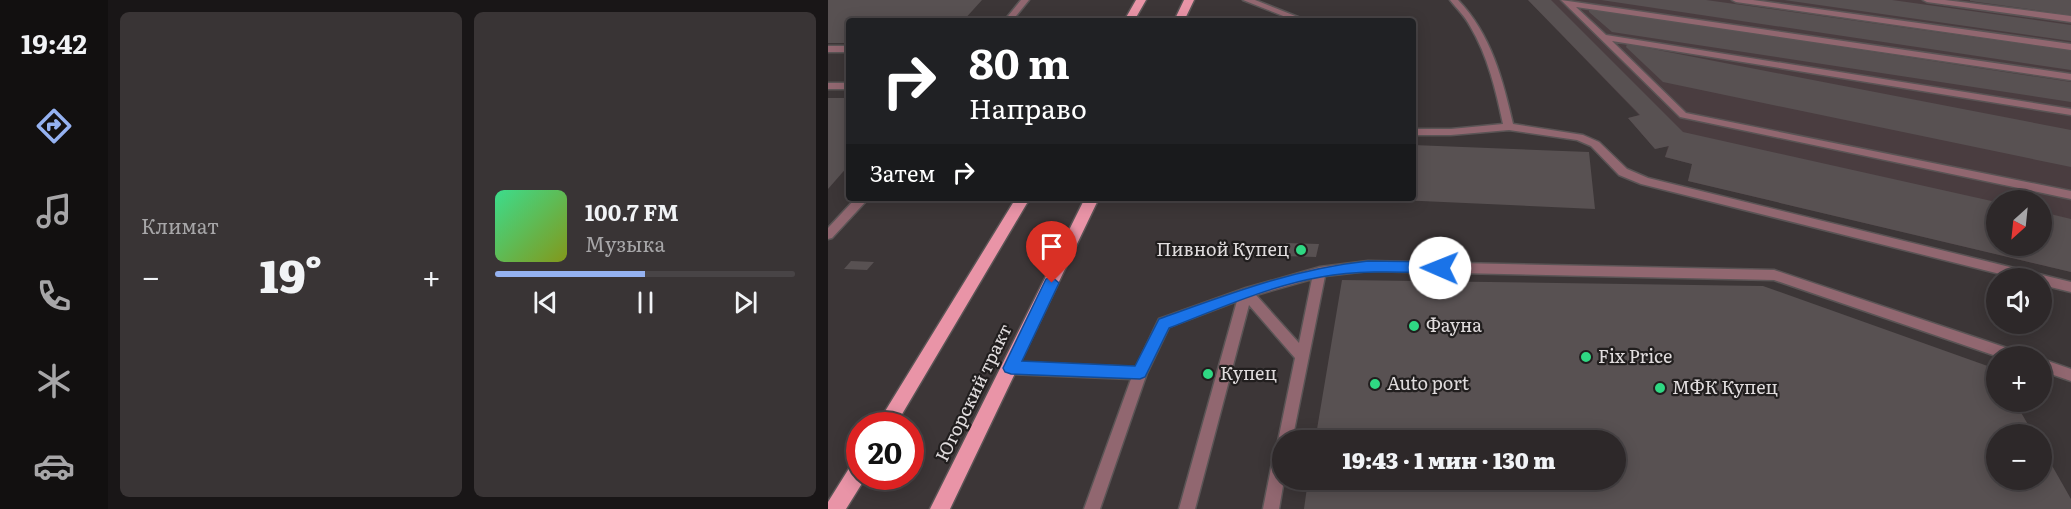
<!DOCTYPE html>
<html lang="ru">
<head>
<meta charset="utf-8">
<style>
  :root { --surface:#2d2829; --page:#393435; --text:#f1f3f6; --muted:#a7a6a8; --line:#484446; --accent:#95b2f1 }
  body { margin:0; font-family:Literata,serif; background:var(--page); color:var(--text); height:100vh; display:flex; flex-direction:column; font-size:22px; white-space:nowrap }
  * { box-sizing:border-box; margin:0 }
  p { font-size:20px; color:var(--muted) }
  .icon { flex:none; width:33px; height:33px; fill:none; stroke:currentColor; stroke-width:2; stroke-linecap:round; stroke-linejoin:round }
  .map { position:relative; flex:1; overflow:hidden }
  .side { display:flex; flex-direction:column; gap:12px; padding:12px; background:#191617; width:720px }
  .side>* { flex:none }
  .guide { position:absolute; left:18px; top:18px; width:570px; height:183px; border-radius:6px; box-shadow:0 3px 15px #0003,0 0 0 2px var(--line); background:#202124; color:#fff; overflow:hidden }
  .needle { width:39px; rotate:207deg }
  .buttons { position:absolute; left:1158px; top:190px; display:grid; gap:12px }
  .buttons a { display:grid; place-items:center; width:66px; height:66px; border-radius:50%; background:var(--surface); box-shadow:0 3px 15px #0003,0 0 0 2px var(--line); font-size:30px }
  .speed { position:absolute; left:18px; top:412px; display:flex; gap:12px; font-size:30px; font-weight:700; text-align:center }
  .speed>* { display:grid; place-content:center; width:78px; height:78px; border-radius:50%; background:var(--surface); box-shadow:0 3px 15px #0003,0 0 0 2px var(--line); line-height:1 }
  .speed .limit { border:9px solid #d22; background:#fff; color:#111 }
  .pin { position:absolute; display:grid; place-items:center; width:51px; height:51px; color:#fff; margin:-62px -26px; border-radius:50% 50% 50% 0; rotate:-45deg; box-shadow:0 0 6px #0007 }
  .pin .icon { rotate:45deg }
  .me { position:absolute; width:66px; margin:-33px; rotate:271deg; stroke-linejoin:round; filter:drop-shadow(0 0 4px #0008) }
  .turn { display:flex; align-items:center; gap:21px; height:126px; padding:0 24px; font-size:27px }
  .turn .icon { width:78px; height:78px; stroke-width:2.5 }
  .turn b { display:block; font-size:42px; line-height:51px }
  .then { display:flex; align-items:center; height:57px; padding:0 24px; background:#0003; gap:12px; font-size:22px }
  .big { font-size:45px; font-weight:800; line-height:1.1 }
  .side .card { flex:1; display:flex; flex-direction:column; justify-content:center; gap:9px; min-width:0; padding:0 21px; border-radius:9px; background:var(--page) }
  .song { display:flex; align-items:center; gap:18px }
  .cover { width:72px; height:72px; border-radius:9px; background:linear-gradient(135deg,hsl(150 70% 55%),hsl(70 70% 35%)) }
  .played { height:6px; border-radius:3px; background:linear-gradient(90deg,var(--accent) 50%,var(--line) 50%) }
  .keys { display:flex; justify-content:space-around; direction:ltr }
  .heat { display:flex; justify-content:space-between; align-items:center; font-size:33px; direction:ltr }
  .side .tiles { flex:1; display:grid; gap:12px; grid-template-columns:repeat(2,1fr) }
  .trip { position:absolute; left:444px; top:430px; width:354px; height:60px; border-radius:30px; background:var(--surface); box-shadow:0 3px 15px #0003,0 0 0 2px var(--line); font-weight:800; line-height:60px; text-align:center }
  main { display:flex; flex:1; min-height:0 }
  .dock { display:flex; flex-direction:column; width:108px; justify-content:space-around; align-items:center; background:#121010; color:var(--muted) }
  .dock .icon { width:42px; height:42px }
  .dock .on { color:var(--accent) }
  .dock b { font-size:27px; color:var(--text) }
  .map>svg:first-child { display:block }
</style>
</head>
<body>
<main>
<nav class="dock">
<b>19:42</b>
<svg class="icon on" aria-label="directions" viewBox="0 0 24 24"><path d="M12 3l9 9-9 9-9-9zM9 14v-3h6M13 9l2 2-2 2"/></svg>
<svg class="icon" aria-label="music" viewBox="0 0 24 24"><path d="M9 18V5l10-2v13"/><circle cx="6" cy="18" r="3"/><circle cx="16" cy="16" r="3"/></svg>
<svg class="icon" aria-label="phone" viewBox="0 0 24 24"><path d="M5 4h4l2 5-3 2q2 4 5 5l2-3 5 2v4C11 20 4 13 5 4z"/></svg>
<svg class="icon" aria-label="climate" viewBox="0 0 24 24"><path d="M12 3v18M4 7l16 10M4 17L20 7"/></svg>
<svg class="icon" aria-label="car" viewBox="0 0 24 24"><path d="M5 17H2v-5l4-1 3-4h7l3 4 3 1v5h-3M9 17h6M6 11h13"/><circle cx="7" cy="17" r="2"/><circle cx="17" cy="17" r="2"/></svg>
</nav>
<section class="side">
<div class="tiles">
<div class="card"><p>Климат</p>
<div class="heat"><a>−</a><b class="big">19°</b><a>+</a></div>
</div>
<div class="card">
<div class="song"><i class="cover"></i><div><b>100.7 FM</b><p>Музыка</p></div></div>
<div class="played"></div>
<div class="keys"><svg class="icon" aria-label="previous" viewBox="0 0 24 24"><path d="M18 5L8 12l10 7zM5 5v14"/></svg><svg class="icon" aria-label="pause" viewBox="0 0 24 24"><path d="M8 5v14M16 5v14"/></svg><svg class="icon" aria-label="next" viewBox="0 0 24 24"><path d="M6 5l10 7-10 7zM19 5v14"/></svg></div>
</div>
</div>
</section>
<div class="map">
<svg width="1243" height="509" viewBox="0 0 1243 509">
  <rect width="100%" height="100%" fill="#3c3637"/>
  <path fill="#4a3d40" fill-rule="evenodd" d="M700 0H1243V272L860 181 864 164 837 157 840 146 827 149 800 118 811 115ZM1168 201H1214V246H1168Z"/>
  <path fill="#585152" d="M0 0H154L135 21H21V43H0Z
    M700 0H723L855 132 1168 202V246H1214V212L1243 219V272L860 181 864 164 837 157 841 146 827 149 800 118 812 115Z
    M773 0H878L1243 51V70Z
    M956 0H1064L1243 25V41Z
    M1142 0H1243V15L1142 1Z
    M761 9 1243 82V102L784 32 761 12Z
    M799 44 1243 130V167L835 82 798 47Z
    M0 98H21V165L0 189Z
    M585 145 761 152 767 209 571 200 585 198Z
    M458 243 491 244 488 257 455 256Z
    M23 261 46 262 39 270 16 269Z
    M514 280 935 286 1168 369V402H1187L1206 435H1168V480H1214V448L1243 499V509H476L480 480H788V441H487Z"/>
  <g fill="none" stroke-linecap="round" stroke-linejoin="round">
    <g stroke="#5a5455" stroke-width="3">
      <path id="lane" d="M193 0H201L184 21H176Z
        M415 0H427L480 21H468Z
        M622 0H630C663 34 675 80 685 124L755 135 771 142 799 169 820 178 1243 282V292L1214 285V279H1192L813 184 791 175 763 146 749 140 681 130 623 135H585V129H623L675 124C668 91 660 56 642 26 637 16 629 9 622 0Z
        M733 0 1243 74V80L748 7 778 35 1243 109V115L784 41 858 113 1243 191V199L852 117Z
        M904 0H925L1243 44V50L908 2Z
        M1095 0H1117L1243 16V22L1099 2Z
        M0 46H21V52H0Z
        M0 83H21V89H0Z
        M28 198H41L4 238 0 239V228Z
        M540 261 946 270 1188 351 1193 353 1195 357H1171L946 280 540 271 497 276 464 441H454V480H456L451 509H435L446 453 449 448 453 446 450 441 467 358 421 305 367 509H351L409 301 341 327 319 373 272 509H256L303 379 183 374 178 372 176 368 178 364 183 362 308 367 331 319 418 288 492 267ZM484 279 471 343 428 295Z
        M1214 359 1243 369V381L1214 371Z"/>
    </g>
    <g stroke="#5a5455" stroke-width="3">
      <path id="primary" d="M308 0H318L306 21H296Z
        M356 0H366L356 21H346Z
        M188 198H202L67 426H48Z
        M257 198H271L122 509H102Z
        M32 460V477H38L18 509H0V502L25 462Z"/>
    </g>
    <use href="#lane" fill="#916770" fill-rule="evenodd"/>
    <use href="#primary" fill="#e994a7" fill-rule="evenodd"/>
  </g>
  <path fill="#1a73e8" stroke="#114b97" stroke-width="1.5" d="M540 261 612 262 619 268 612 273C572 272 532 270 493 277 441 286 390 309 341 328L317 377 312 379 183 374 177 372 175 368 218 279 224 277 231 283 194 361 307 366 331 319C401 294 465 269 540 261Z"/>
  <g fill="#2fd883" stroke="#211e1e" stroke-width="2">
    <circle cx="473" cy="250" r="6"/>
    <circle cx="586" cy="326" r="6"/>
    <circle cx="758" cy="357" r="6"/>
    <circle cx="380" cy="374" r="6"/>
    <circle cx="547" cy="384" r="6"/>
    <circle cx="832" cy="388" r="6"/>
  </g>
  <g text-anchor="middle" stroke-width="4.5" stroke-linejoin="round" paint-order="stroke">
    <g font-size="18" fill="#e0dcdd" stroke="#211e1e" text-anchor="start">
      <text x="461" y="256" text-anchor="end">Пивной Купец</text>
      <text x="598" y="332">Фауна</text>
      <text x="770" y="363">Fix Price</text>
      <text x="392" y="380">Купец</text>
      <text x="559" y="390">Auto port</text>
      <text x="844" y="394">МФК Купец</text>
    </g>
    <g font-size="18" fill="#e0dcdd" stroke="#211e1e">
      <text transform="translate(146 393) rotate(-64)" y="6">Югорский тракт</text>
    </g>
  </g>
</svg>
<div class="buttons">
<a><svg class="needle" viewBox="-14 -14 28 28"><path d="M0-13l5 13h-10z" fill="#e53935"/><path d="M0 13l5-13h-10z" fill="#a7a6a8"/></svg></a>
<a><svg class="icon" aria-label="sound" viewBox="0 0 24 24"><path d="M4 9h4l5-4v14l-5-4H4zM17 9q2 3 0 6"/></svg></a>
<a>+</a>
<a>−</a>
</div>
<div class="speed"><div class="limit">20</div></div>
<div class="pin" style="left:224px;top:283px;background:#d93025"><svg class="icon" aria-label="arrive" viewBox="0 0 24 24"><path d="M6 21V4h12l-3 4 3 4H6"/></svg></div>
<svg class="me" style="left:612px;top:268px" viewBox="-20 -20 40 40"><circle r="19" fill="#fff"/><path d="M0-13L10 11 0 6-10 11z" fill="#1a73e8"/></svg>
<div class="trip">19:43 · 1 мин · 130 m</div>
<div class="guide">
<div class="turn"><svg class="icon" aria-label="right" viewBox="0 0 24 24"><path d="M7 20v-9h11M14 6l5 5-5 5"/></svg><div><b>80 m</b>Направо</div></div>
<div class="then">Затем<svg class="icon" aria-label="right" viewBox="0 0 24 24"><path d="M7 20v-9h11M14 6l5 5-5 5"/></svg></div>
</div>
</div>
</main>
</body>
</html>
